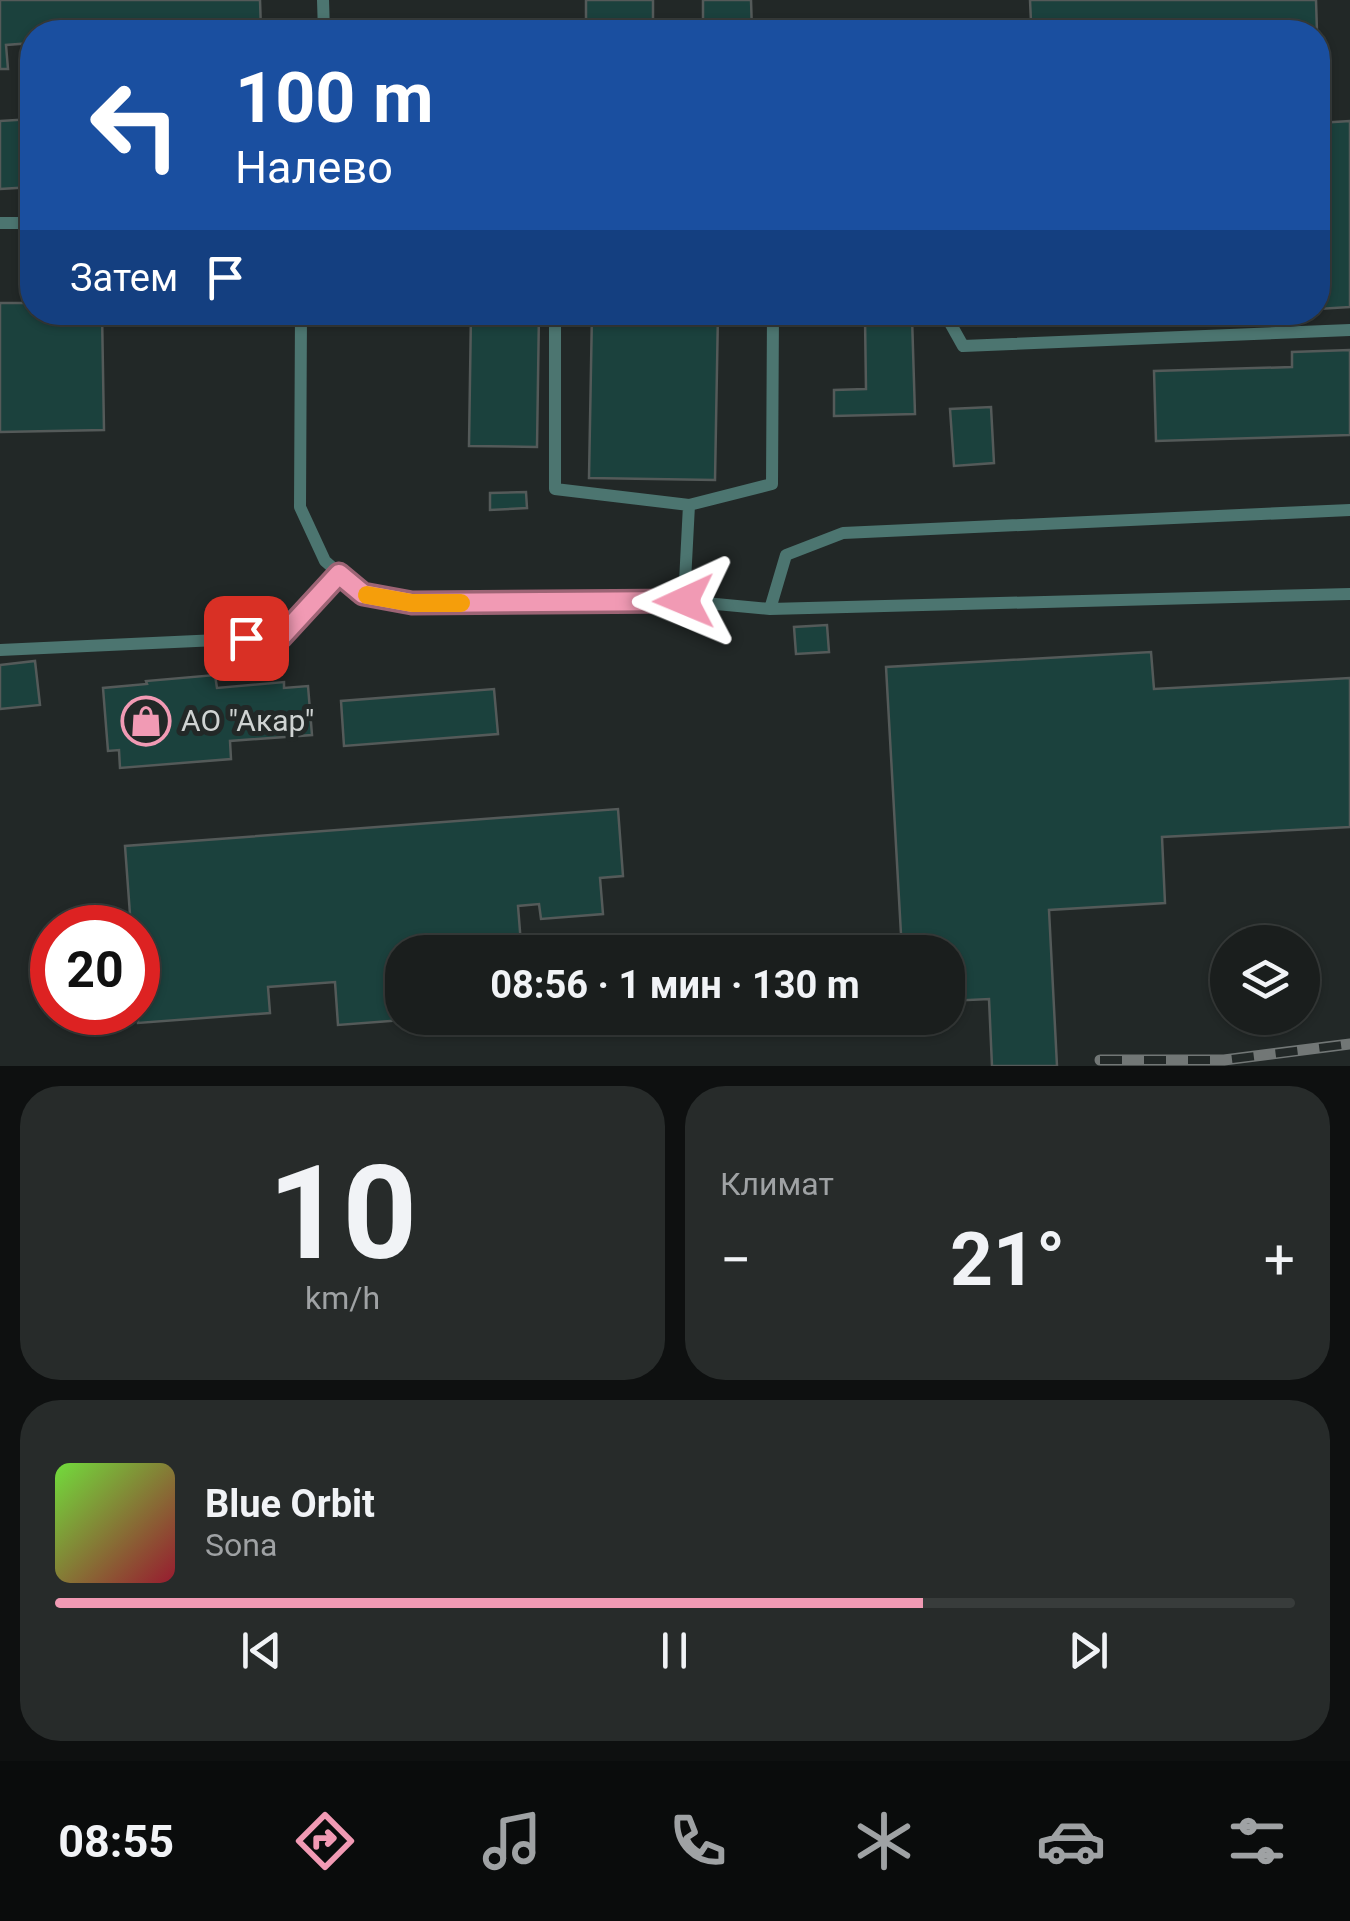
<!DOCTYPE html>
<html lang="ru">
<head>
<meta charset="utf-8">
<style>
  :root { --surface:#1a1e1d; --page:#272b2a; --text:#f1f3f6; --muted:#9fa2a4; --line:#383c3b; --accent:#f19ab4 }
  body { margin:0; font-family:Roboto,sans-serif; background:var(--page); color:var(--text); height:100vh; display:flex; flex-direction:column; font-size:38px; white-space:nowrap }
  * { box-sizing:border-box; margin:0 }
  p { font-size:32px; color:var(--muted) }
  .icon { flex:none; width:55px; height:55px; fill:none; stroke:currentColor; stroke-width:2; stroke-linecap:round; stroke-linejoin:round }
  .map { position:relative; height:1066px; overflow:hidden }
  .drawer { display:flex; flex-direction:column; gap:20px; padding:20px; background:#0e1010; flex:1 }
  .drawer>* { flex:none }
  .top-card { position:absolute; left:20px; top:20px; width:1310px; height:305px; border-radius:40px; box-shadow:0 2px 8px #0004,0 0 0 2px var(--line); background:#1a4fa0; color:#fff; overflow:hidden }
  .tools { position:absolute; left:1210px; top:925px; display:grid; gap:20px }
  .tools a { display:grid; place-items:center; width:110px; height:110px; border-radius:50%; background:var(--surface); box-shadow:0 2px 8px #0004,0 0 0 2px var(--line); font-size:50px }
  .speed { position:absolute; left:30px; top:905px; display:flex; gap:20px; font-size:50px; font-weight:700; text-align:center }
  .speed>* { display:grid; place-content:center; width:130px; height:130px; border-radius:50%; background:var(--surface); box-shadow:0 2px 8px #0004,0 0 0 2px var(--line); line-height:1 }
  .speed .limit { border:15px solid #d22; background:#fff; color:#111 }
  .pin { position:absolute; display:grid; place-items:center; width:85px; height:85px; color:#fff; margin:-42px; border-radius:20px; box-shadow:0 5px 15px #0006 }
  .me { position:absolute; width:110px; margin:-55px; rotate:269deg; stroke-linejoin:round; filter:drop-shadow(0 0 8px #0008) }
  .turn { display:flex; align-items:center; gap:35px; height:210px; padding:0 50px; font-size:45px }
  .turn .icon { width:130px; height:130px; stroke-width:2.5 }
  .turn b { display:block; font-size:70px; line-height:85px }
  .then { display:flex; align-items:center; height:95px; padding:0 50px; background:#0003; gap:20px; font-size:38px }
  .big { font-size:75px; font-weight:700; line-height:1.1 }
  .drawer .widget { flex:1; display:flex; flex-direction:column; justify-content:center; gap:15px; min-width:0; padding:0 35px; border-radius:40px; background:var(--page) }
  .drawer .dial { align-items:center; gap:0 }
  .dial b { font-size:130px; line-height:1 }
  .song { display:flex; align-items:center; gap:30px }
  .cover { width:120px; height:120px; border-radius:15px; background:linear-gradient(135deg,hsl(100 70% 55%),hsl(350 70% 35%)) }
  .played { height:10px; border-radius:5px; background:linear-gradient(90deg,var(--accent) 70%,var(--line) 70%) }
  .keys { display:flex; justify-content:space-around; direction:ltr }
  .heat { display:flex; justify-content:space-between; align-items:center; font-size:55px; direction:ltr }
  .drawer .tiles { flex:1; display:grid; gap:20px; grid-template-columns:1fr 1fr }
  .widget:last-child { grid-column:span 2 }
  .trip { position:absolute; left:385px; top:935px; width:580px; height:100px; border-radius:40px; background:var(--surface); box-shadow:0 2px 8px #0004,0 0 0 2px var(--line); font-weight:700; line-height:100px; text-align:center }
  .tab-bar { display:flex; height:160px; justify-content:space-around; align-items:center; background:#0a0c0c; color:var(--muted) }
  .tab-bar .icon { width:70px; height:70px }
  .tab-bar .on { color:var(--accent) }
  .tab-bar b { font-size:45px; color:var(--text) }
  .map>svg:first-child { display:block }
</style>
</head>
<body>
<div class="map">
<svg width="1350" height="1066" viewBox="0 0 1350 1066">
  <rect width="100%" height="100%" fill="#222827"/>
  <path fill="#1b413d" stroke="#545a59" stroke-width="2.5" d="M0 0H260L261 30 233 32H32V43L6 45 8 69H0Z
    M586 0H653V32H586Z
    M703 0H751L752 32H703Z
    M1030 0H1316L1317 32H1082V20L1031 22Z
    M32 119V187L0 189V121Z
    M1350 121V307L1318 309V123Z
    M0 303H32V312H102L104 430 0 432Z
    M471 312H539L537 447 469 446Z
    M592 312H718L715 480 589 478Z
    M976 312H1211L976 321Z
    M912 317 915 414 834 416V390L866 389 865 318Z
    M1350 350V435L1156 441 1154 371 1292 367V352Z
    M991 407 994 463 954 466 950 409Z
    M526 492 527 508 490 510V493Z
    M827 625 829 652 796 654 794 627Z
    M1151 652 1154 689 1350 678V827L1162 837 1165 903 1049 910 1057 1066H992L989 999 948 1001V952H902L886 667Z
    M35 661 40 705 0 709V665Z
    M215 675 217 688 284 682V688L308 686 312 735 230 741 231 759 120 768 119 750 108 751 103 688 147 684 146 681Z
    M494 689 498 734 344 746 341 701Z
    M618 809 623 876 600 878 603 914 541 919 539 904 518 906 521 944 458 949V952H402V1018H430L338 1025 335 982 268 987 270 1013 138 1023V928H131L125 846Z"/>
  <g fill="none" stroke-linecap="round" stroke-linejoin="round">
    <path stroke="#4c7570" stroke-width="12" d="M323 0 324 32
      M0 223H32
      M301 312 300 507 325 561 363 594 412 603 684 601 770 609 786 555 843 533 1350 510
      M555 312V489L689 505 772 484 773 312
      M944 312 963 346 1350 330
      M684 601 689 505
      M770 609 1350 594
      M0 650 281 637 339 573"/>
    <g stroke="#727776" stroke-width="11">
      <path id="rail" d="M1100 1060H1224L1350 1044"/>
    </g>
    <use href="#rail" stroke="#222827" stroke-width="8" stroke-dasharray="22" stroke-linecap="butt"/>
  </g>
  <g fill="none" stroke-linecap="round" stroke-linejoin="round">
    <g stroke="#9d6475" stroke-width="25">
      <path id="route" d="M246 638 281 637 339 574 363 594 412 603 684 601"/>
    </g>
    <use href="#route" stroke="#f19ab4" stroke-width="18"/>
    <path stroke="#f59e0b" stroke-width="18" d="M367 595 412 603H461"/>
  </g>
  <defs>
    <g id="shop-ring" transform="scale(2.5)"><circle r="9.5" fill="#222827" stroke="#f19ab4" stroke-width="1.5"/><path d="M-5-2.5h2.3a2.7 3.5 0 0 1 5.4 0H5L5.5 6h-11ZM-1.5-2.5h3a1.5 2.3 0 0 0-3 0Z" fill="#f19ab4"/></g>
  </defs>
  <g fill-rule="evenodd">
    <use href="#shop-ring" x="146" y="721"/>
  </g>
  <g text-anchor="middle" stroke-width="10" stroke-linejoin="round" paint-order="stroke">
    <g font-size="30" fill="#cfd3d2" stroke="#222827" text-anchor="start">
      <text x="181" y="731">АО "Акар"</text>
    </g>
  </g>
</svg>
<div class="tools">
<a><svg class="icon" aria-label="layers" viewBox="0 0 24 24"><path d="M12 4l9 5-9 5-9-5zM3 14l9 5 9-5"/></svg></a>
</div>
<div class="speed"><div class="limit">20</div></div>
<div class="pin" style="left:246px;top:638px;background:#d93025"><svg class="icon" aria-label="arrive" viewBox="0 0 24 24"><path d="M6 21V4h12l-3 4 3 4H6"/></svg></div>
<svg class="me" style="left:684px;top:601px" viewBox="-20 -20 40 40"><path d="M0-17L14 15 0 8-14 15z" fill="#f19ab4" stroke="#fff" stroke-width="4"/></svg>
<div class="trip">08:56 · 1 мин · 130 m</div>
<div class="top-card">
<div class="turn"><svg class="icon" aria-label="left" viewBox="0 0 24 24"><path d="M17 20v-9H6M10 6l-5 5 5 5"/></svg><div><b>100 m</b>Налево</div></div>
<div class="then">Затем<svg class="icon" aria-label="arrive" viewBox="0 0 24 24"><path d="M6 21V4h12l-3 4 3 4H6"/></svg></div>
</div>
</div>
<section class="drawer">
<div class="tiles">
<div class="widget dial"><b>10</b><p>km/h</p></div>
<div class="widget"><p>Климат</p>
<div class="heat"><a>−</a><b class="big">21°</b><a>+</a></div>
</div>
<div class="widget">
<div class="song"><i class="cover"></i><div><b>Blue Orbit</b><p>Sona</p></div></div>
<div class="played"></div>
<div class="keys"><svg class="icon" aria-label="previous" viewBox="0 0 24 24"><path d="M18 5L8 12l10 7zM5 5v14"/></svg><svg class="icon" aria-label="pause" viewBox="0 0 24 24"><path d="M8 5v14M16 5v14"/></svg><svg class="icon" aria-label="next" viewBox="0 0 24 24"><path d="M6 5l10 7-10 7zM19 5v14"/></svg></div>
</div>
</div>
</section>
<nav class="tab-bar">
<b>08:55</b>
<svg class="icon on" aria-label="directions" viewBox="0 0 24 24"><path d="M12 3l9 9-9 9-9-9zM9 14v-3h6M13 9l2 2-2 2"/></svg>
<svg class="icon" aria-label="music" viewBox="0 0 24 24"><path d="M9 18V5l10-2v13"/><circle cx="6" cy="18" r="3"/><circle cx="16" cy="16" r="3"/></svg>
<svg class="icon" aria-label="phone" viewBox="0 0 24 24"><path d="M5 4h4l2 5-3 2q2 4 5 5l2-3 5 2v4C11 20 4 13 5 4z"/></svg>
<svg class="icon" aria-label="climate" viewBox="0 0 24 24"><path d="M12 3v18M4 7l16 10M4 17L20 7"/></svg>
<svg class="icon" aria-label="car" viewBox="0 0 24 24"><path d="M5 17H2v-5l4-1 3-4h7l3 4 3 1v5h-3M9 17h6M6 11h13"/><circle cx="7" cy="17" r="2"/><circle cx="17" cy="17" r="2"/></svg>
<svg class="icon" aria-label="filters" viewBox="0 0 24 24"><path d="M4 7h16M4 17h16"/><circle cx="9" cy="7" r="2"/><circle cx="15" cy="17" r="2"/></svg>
</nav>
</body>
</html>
